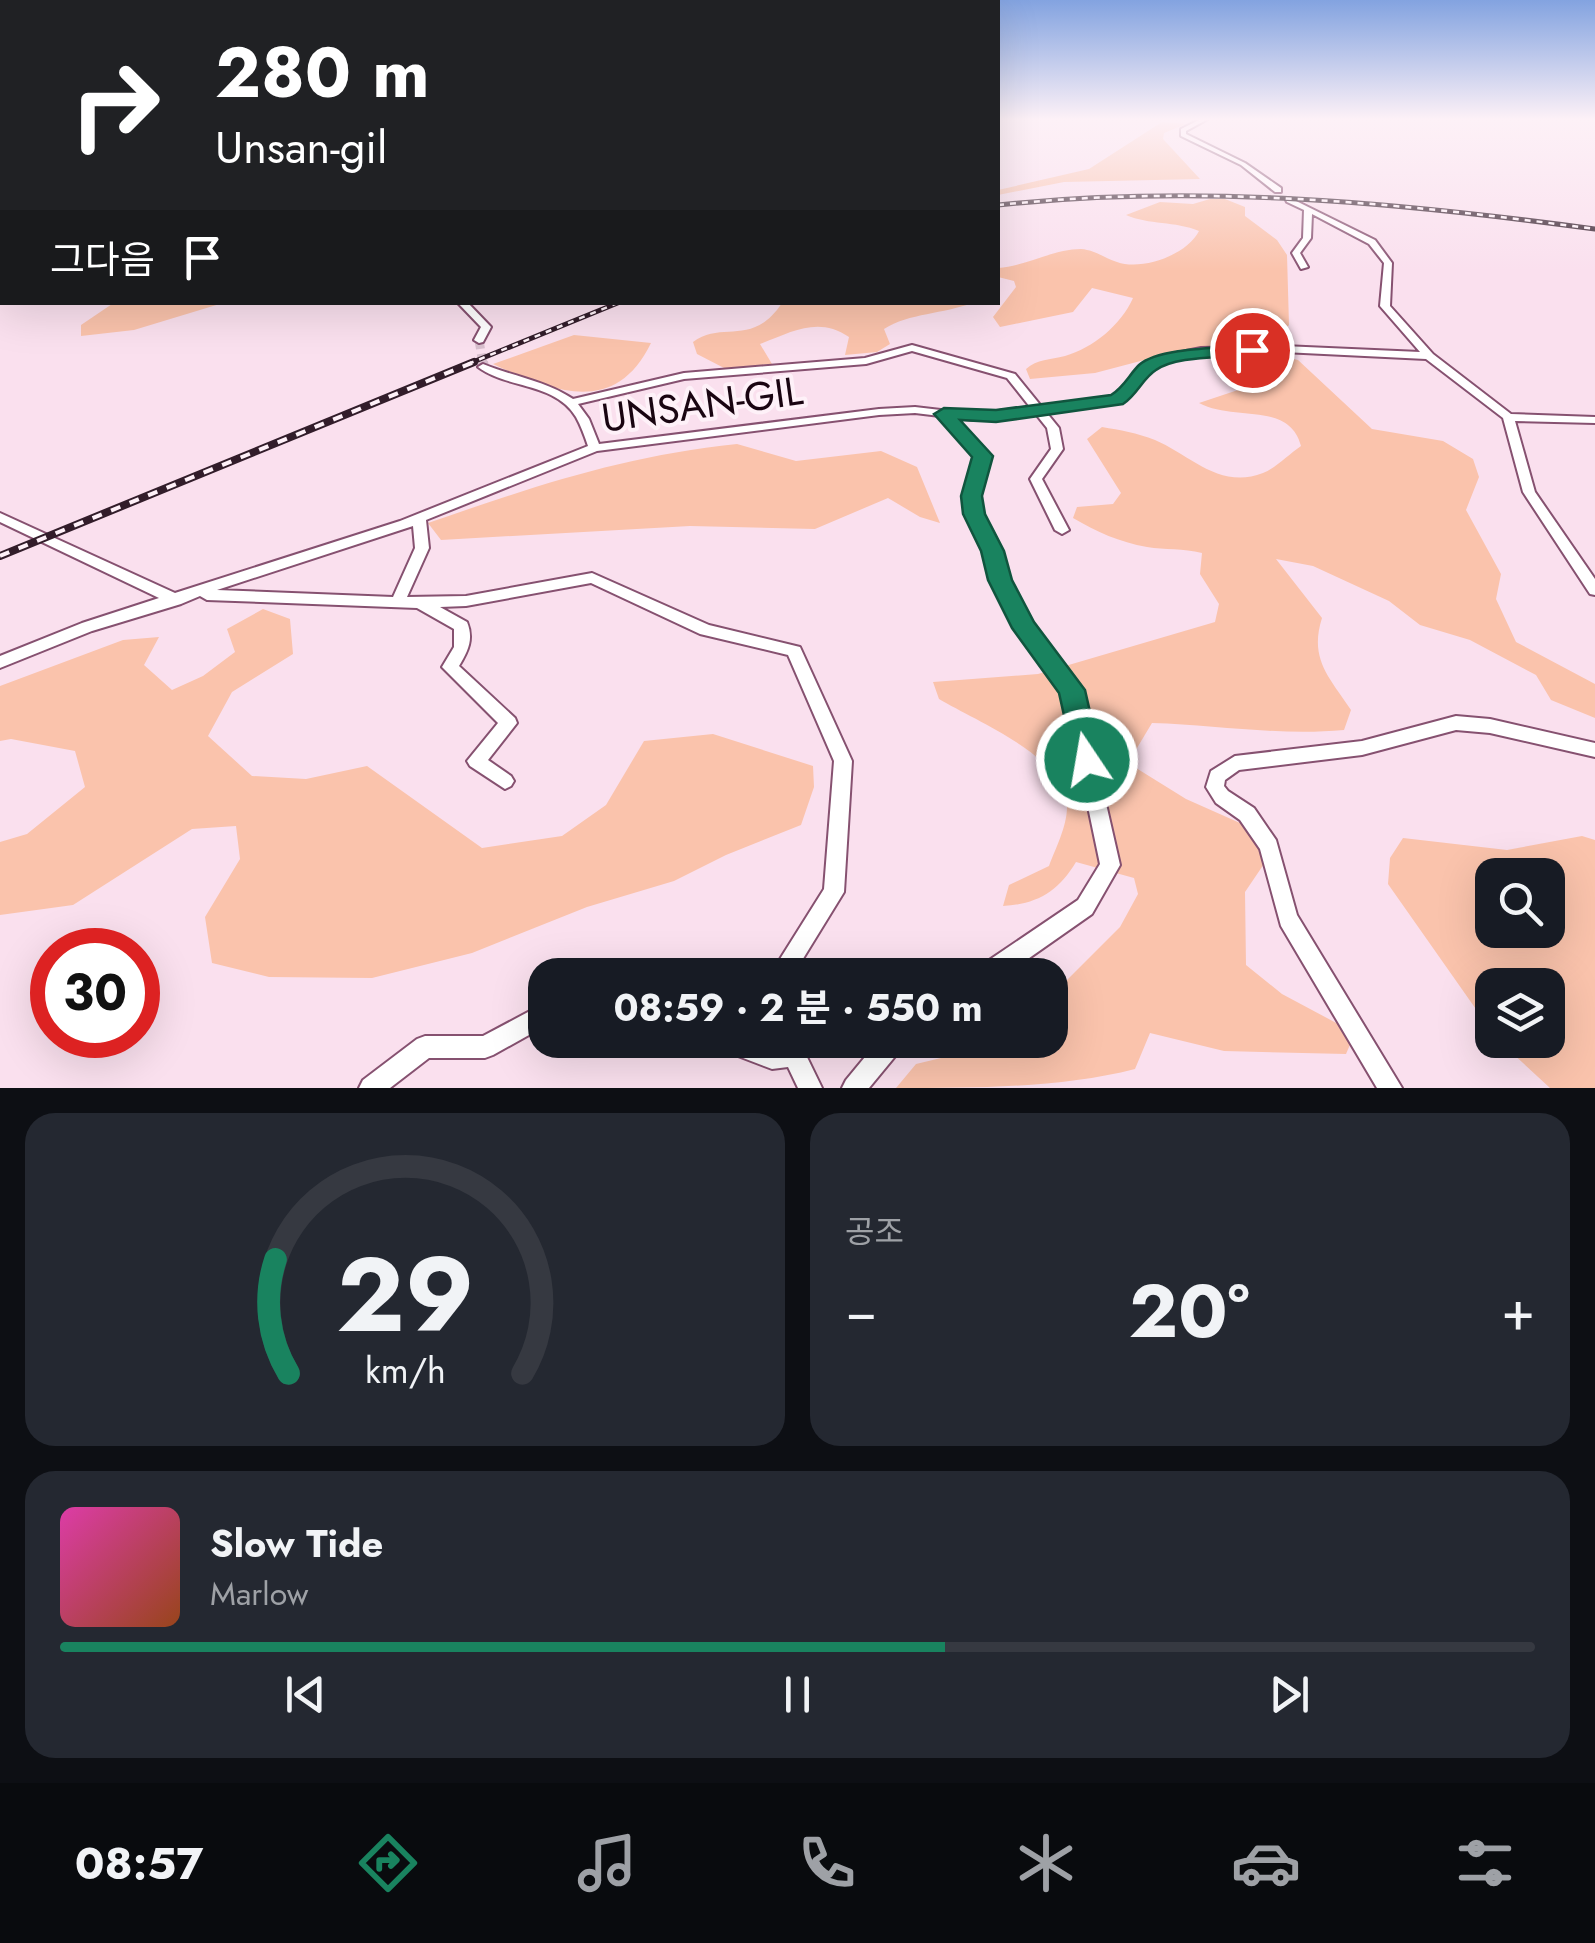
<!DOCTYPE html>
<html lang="ko">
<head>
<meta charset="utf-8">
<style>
  :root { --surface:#171b24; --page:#242831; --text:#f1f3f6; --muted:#9ea1a6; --line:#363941; --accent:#19835f }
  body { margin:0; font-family:Jost,"Noto Sans KR",sans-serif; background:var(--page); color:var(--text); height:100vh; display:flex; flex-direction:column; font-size:38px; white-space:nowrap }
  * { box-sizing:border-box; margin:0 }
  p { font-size:32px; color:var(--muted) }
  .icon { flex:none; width:55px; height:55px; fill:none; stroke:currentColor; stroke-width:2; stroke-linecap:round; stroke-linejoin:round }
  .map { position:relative; height:1088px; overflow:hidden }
  .side { display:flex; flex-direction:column; gap:25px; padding:25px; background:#0d0f14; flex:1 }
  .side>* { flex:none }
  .top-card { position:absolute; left:0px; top:0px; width:1000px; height:305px; box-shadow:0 10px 40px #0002; background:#202124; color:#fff; overflow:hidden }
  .fabs { position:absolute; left:1475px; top:858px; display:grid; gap:20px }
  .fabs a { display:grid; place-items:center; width:90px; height:90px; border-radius:20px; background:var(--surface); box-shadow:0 10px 40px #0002; font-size:50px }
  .speed { position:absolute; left:30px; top:928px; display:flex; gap:20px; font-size:50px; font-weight:700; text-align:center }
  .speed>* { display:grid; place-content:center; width:130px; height:130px; border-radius:50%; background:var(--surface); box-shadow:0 10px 40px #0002; line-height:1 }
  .speed .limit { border:15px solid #d22; background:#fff; color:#111 }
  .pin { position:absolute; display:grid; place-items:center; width:85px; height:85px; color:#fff; margin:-42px; border:5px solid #fff; border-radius:50%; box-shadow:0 2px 10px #0007 }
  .me { position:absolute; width:110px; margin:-55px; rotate:348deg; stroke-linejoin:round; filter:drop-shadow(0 0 8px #0008) }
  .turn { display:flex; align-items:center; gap:35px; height:210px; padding:0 50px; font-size:45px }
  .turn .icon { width:130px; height:130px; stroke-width:2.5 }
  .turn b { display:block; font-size:70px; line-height:85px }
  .then { display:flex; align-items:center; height:95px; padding:0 50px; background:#0003; gap:20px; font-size:38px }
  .big { font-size:75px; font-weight:700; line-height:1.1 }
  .side .card { flex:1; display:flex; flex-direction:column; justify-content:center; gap:15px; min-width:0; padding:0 35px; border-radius:30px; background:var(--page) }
  .side .dial { align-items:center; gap:0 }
  .dial svg { height:260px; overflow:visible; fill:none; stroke:var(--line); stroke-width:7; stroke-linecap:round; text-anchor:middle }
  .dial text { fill:var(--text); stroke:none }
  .song { display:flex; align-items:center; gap:30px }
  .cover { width:120px; height:120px; border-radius:15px; background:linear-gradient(135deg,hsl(320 70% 55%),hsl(20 70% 35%)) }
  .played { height:10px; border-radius:5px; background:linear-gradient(90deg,var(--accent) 60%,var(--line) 60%) }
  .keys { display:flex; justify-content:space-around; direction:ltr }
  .heat { display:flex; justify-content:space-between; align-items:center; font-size:55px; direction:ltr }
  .side .tiles { flex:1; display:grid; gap:25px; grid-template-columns:1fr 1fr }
  .card:last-child { grid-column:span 2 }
  .trip { position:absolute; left:528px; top:958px; width:540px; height:100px; border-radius:30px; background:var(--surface); box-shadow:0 10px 40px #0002; font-weight:700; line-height:100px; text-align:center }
  .tabs { display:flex; height:160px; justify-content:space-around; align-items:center; background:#090b0e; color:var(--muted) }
  .tabs .icon { width:70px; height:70px }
  .tabs .current { color:var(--accent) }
  .tabs b { font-size:45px; color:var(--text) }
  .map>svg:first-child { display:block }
</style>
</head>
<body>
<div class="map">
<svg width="1595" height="1088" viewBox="0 0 1595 1088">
  <rect width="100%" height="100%" fill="#fae0ee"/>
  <path fill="#fac3ac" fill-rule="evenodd" d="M1162 122 1186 124 1164 133 1163 139 1200 179 1064 182 998 195V190L1089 169Z
    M1210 199H1225L1245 207V216L1277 240 1287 255 1289 325 1269 347 1186 349 1095 373 1030 379 1026 369C1037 359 1050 360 1065 356 1093 348 1121 325 1133 298L1092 288 1073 312 1000 327 993 317 1016 287 1014 281 998 277V268C1026 266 1054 249 1081 249 1095 250 1104 258 1117 262 1142 271 1187 255 1199 231 1175 221 1149 225 1126 215L1160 202 1193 204Z
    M115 302H223V303L134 330 81 336V325Z
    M782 303V302L972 303C944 314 909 313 884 329L890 344 877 352 845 355 849 337C818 316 792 332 760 344L772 364 726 369 697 354 693 342C723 320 752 348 782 303Z
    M574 335 651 343C615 417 553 392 493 364Z
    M1275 355 1298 360 1372 429 1443 441 1473 459 1479 477 1466 510 1501 574 1496 599 1516 642 1595 684V718L1551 700 1536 675 1470 640 1420 625 1389 601 1313 566 1276 559 1322 618C1309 659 1329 677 1351 710L1344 730C1280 736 1217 725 1152 723L1128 763 1186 799 1249 827 1266 861 1245 892 1246 965 1282 994 1355 1033 1346 1054 1224 1051 1150 1033 1135 1069C1061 1088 975 1088 896 1088L916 1064 991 1046 999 1040H1050V997L1120 927 1138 894 1134 878 1076 862C1058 892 1037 904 1003 906L1009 885 1049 866C1056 847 1071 819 1066 798 1056 753 976 721 939 699L933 682 1038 674 1215 622 1219 604 1200 574 1202 553C1183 548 1165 550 1147 547 1119 542 1097 532 1073 518L1077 507 1113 504 1121 493 1087 439 1102 427C1120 430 1137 433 1155 440 1190 455 1220 490 1263 473 1276 468 1289 454 1301 446 1289 401 1235 422 1199 403L1241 389 1269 368 1266 358Z
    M737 444 796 461 881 451 917 467 940 523 920 517 888 498 815 529 690 526 441 540 428 523C535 486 623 456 737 444Z
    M263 609 290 619 293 654 232 692 208 736 252 776 306 779 367 766 482 848 562 836 606 805 644 741 713 734 813 766 814 787 801 825 726 855 674 881 587 907 472 953 372 978 269 977 212 963 205 917 240 859 236 826 192 829 73 905 0 915V842L27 834 85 787 75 751 11 739 0 741V686L123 640 159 637 144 665 172 690 203 676 235 652 227 629Z
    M1582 836 1595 840V1088H1550L1498 1040H1548V985H1492V1032L1388 884 1390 858 1403 838 1507 850ZM1492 875H1548V930H1492Z"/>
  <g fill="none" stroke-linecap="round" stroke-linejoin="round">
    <path stroke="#d8bfcd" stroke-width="9" stroke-dasharray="9 5" stroke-linecap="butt" d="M479 340 483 364"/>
    <path stroke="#d8bfcd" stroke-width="12" stroke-dasharray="12 6" stroke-linecap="butt" d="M482 362 483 367"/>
    <g stroke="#865170" stroke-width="4">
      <path id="street" d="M1201 119H1208L1186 131V134L1245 163 1281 188V192H1275L1241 165 1181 136V129Z
        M1290 198 1375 240 1392 263 1390 306 1433 354 1511 414 1595 417V423L1515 421 1535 492 1595 579V595L1590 594 1523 492 1503 418 1426 359 1283 352 1201 355 1172 360 1152 369 1120 402 1046 412 1059 428 1063 449 1042 479 1069 530 1062 534 1055 530 1030 479 1051 449 1047 428 1035 413 975 420 954 418 989 456 977 496 981 514 999 551 1007 580 1030 624 1080 690 1120 865 1092 914 1005 975H976L979 967 1078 900 1100 864 1064 692 1016 627 993 580 985 551 967 514 965 496 977 456 940 416 915 413 879 415 597 451 426 520 429 548 407 597 466 596 592 573 709 625 800 647 852 761 844 892 793 975H770L824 889 834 761 788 655 700 634 591 583 466 606 440 607 467 622C474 639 468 651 459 666L515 718 517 723 488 760 511 776 514 781 511 786 505 789 470 766 467 761 498 723 442 667 454 647V629L417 608 207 600 200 596 181 604 92 631 0 668V656L82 623 159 598 0 522V513L175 593 400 521 588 446C585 437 581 426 576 417 555 382 507 389 478 367L483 364C512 376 546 381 573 399L684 373 865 358 912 345 1015 374 1041 406 1113 397 1144 365 1166 355 1201 348 1283 346 1420 352 1380 306 1384 263 1369 244 1312 214 1311 238 1300 253 1308 267 1301 269 1292 253 1303 238 1304 210 1287 202 1286 200ZM912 351 1007 378 1030 407 975 414 915 407 879 409 599 444 589 419 578 404 684 379 866 364ZM413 526 415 548 393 597 217 590Z
        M457 302H467L491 327 483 342 479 343 474 340 481 327Z
        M1456 716 1490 719 1595 743V757L1490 733 1456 730 1362 755 1239 770 1225 780 1224 786 1228 791 1254 808 1276 840 1297 915 1402 1088H1377L1281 926 1260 849 1240 820 1216 803 1206 787 1211 771 1235 756 1362 741Z
        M545 1003V1026L493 1055 485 1058H429L390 1088H359L363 1080 417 1039 425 1036H483Z
        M714 1040H755L772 1047 781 1045V1040H803L805 1053 822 1088H798L788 1067 772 1069 717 1048Z
        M879 1040H905L902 1048 869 1088H842L846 1080Z"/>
    </g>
    <use href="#street" fill="#fff" fill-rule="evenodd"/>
    <g stroke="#321d2a" stroke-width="5">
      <path id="rail-far1" d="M998 205C1199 184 1395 202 1595 229
        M468 364 620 302"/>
    </g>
    <g stroke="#321d2a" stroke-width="8">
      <path id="rail" d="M0 556 474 362"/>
    </g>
    <use href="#rail-far1" stroke="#fef1f8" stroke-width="2.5" stroke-dasharray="6" stroke-linecap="butt"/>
    <use href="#rail" stroke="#fef1f8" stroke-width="4" stroke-dasharray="10" stroke-linecap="butt"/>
  </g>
  <linearGradient id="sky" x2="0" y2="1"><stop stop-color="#83a3e0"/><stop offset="0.44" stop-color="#fdf1f7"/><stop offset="1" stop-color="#fdf1f7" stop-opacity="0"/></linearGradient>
  <rect width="1595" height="271" fill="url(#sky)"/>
  <path fill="#19835f" stroke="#10553e" stroke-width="2.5" d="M1252 345 1261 350 1258 353C1230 359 1178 354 1156 370 1143 378 1137 395 1123 404L996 422 960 420 993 456 982 496 985 514 1004 551 1012 580 1034 622 1085 690 1101 760 1097 769 1087 772 1076 769 1059 693 1012 628 988 580 981 551 963 514 961 496 972 457 934 414 944 408 996 410 1111 395C1124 387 1129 375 1139 365 1159 347 1224 348 1252 345Z"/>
  <g text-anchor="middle" stroke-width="8" stroke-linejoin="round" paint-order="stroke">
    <g font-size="40" fill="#190511" stroke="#fef1f8">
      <text transform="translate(702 404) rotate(-8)" y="14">UNSAN-GIL</text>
    </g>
  </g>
</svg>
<div class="fabs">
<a><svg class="icon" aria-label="search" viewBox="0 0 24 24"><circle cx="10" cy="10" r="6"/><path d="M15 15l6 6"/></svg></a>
<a><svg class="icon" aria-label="layers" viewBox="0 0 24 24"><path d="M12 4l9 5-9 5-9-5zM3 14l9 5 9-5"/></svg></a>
</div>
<div class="speed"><div class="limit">30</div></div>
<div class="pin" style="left:1252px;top:350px;background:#d93025"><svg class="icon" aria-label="arrive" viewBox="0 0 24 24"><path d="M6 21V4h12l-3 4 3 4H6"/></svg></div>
<svg class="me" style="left:1087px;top:760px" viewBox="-20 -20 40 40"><circle r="17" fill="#19835f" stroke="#fff" stroke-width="3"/><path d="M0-11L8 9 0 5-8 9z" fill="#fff"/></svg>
<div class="trip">08:59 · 2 분 · 550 m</div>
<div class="top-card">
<div class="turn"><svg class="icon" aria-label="right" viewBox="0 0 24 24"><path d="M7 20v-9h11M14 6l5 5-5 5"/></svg><div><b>280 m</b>Unsan-gil</div></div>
<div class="then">그다음<svg class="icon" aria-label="arrive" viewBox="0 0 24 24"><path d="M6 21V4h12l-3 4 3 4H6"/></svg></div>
</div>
</div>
<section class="side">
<div class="tiles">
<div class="card dial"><svg viewBox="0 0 100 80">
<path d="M14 69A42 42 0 1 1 86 69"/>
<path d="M14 69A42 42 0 0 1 10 34" stroke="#19835f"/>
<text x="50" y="56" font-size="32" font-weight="700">29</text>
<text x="50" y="72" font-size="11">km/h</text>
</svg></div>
<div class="card"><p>공조</p>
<div class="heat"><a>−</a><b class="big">20°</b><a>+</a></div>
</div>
<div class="card">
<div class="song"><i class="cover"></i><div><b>Slow Tide</b><p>Marlow</p></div></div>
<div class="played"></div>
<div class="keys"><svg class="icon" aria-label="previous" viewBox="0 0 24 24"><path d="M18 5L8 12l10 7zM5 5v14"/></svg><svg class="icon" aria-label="pause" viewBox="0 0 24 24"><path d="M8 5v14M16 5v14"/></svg><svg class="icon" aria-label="next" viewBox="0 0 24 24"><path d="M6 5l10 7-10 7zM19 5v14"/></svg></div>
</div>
</div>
</section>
<nav class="tabs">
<b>08:57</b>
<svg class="icon current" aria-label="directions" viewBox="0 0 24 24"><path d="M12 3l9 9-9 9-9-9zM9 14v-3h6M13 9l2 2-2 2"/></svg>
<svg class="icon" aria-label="music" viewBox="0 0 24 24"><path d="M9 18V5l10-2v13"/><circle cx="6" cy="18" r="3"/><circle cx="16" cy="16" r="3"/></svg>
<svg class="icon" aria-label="phone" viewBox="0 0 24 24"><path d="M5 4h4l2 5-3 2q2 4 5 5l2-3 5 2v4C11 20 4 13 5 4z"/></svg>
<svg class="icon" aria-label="climate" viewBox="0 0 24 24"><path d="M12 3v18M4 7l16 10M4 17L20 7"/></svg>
<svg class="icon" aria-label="car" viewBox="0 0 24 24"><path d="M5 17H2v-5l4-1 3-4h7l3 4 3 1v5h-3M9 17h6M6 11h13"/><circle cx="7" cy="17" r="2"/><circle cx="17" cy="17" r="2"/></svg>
<svg class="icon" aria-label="filters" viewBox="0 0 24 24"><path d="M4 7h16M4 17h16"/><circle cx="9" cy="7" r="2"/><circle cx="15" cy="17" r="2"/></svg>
</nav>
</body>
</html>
